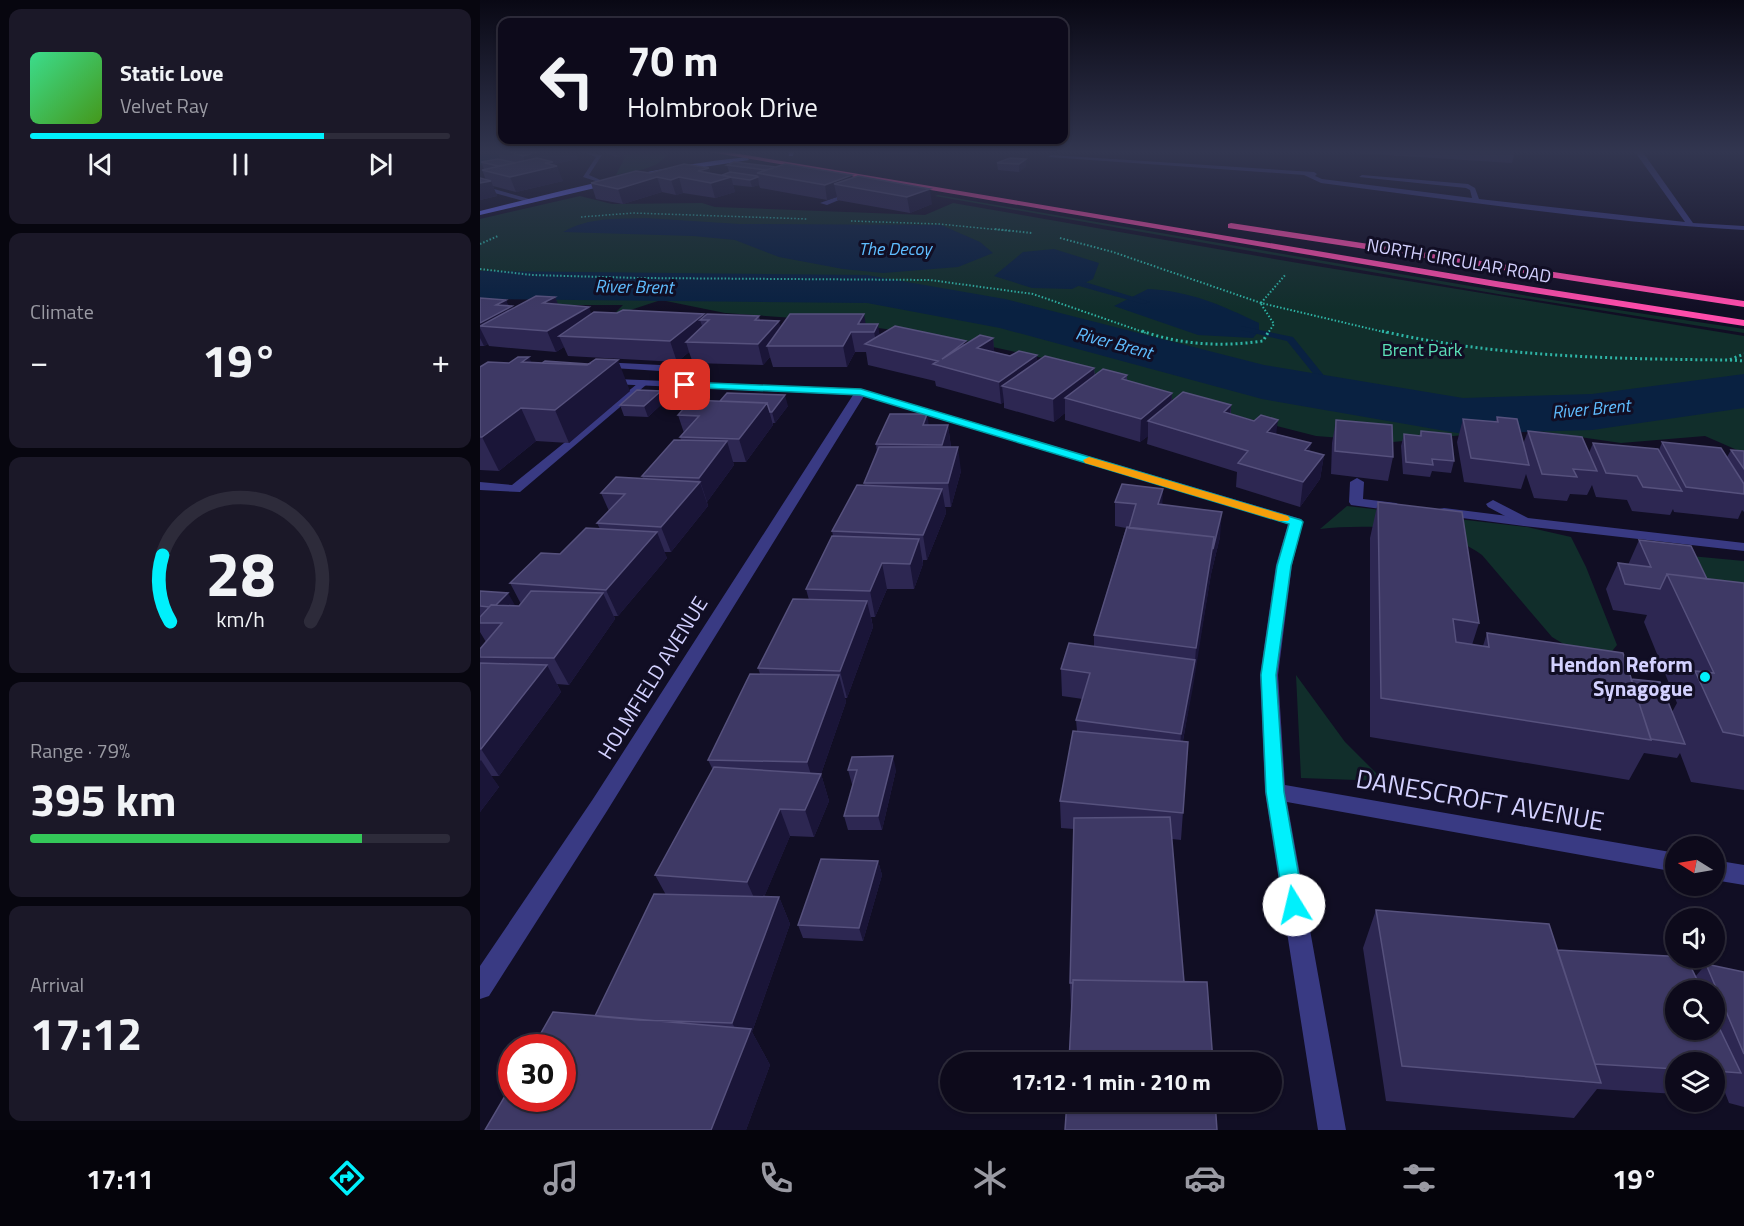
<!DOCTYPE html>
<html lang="en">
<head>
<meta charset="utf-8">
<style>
  :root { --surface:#0d0a1b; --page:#1b1828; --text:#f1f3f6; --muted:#9a9aa3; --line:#2d2b3a; --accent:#00f0fc }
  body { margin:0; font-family:"Titillium Web",sans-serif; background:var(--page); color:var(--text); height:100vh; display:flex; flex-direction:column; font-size:22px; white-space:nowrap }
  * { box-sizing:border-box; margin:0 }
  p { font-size:20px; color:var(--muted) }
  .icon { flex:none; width:33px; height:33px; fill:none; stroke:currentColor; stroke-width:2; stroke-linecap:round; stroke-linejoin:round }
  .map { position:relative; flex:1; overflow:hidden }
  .sheet { display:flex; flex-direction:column; gap:9px; padding:9px; background:#07060f; width:480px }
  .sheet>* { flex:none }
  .banner { position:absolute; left:18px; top:18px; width:570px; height:126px; border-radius:12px; box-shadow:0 2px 4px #0004,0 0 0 2px var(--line); background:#0d0a1b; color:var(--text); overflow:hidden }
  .needle { width:39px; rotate:281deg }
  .controls { position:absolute; left:1185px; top:836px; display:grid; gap:12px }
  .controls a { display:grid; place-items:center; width:60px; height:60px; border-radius:50%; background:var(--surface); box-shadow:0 2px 4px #0004,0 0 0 2px var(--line); font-size:30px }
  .speed { position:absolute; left:18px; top:1034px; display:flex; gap:12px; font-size:30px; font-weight:700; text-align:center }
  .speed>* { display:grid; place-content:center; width:78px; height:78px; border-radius:50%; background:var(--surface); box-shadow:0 2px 4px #0004,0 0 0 2px var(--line); line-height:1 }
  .speed .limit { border:9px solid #d22; background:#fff; color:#111 }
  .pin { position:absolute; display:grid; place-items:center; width:51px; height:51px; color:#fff; margin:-26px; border-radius:12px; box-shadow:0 3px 9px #0006 }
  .me { position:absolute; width:66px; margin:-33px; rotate:351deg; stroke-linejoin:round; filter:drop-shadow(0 0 4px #0008) }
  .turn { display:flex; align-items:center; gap:21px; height:126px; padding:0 30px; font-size:27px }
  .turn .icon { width:78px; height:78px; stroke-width:2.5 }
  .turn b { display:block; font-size:42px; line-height:51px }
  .big { font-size:45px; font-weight:700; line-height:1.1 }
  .sheet .tile { flex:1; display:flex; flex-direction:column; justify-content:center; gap:9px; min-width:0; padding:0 21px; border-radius:12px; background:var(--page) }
  .sheet .dial { align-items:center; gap:0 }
  .dial svg { height:156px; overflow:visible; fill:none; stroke:var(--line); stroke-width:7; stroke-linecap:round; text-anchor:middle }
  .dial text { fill:var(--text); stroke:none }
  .song { display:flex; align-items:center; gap:18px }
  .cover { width:72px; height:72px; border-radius:9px; background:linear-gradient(135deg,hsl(150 70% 55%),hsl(100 70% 35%)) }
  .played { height:6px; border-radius:3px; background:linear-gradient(90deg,var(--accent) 70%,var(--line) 70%) }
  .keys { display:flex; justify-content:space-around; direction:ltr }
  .heat { display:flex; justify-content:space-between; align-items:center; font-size:33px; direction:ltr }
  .charge { height:9px; border-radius:4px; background:linear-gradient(90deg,#34c759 79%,var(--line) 0) }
  .trip { position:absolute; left:460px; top:1052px; width:342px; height:60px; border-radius:30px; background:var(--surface); box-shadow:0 2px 4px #0004,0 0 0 2px var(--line); font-weight:700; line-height:60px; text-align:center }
  .menu { display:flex; height:96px; justify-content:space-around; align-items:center; background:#05040b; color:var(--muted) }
  .menu .icon { width:42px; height:42px }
  .menu .on { color:var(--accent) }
  .menu b { font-size:27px; color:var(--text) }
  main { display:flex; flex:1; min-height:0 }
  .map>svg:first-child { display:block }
</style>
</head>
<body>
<main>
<section class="sheet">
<div class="tile">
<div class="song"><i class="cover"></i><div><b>Static Love</b><p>Velvet Ray</p></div></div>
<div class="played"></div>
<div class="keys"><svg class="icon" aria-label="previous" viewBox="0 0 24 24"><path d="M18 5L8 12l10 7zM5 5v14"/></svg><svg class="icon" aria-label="pause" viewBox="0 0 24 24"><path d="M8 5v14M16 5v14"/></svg><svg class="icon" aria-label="next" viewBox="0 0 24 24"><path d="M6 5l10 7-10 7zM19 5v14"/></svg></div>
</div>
<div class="tile"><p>Climate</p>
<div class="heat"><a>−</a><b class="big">19°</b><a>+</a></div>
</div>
<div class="tile dial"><svg viewBox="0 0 100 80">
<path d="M14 69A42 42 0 1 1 86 69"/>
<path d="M14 69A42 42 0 0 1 10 35" stroke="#00f0fc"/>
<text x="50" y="56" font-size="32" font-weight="700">28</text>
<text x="50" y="72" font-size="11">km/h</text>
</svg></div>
<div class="tile"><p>Range · 79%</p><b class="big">395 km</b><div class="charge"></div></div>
<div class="tile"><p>Arrival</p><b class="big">17:12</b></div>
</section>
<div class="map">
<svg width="1264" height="1130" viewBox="0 0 1264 1130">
  <rect width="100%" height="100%" fill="#110e24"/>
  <path fill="#112e2b" d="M127 151H178L187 155C176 170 153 171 136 175L145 157Z
    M458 195 1072 300 1264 329V333L1018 294 455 196Z
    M100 196 132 204 222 203 235 207 445 215 473 203 818 263 1264 336V453L1225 436 1141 443 1045 429 913 442 836 436 663 392 590 364 476 339 342 320 245 313 181 300 132 316 143 305H98L65 313 41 306 63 290 21 287 0 288V219Z
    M867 506 1047 527 1091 537 1106 567 1137 645 1120 666 1072 637 1002 555C963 526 888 524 840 529Z
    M1200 555 1264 561V619Z
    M816 675 865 742 904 781 821 778Z"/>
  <path fill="#092141" d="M166 218 259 224 461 225 500 242 513 253 478 267 403 273 363 269 299 257 255 240 213 236 83 232C108 217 138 219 166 218Z
    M574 249 619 263 613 279 592 289 552 288 514 276 543 252Z
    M668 289C710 291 741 305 779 323V331L773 338 718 335 634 306Z"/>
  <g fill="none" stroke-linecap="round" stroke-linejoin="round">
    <path fill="#092141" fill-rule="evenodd" d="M599 282H605L670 302 663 304 599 286Z
      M761 326 813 337 858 393V397H852L807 341 761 330Z"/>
    <path fill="#092141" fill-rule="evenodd" d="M0 151H26L22 157 0 165Z
      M0 271 387 275 525 299 784 365 983 398 1112 394 1264 374V408L1112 430 983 434 782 399 520 328 387 303 0 299Z"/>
    <path stroke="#2eb5a6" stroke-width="1.5" stroke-dasharray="1.5 2" stroke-linecap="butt" d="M101 217 153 213 328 219
      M371 221 459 224 531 231"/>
    <path stroke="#2eb5a6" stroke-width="2" stroke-dasharray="1.5 2" stroke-linecap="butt" d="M515 229 552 233
      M580 238 633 252 781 303 908 333
      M0 244 18 236
      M0 269 52 275 159 278 450 280 553 294 666 333
      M781 303 806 274
      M781 304 794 324 788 333"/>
    <path stroke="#2eb5a6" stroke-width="3" stroke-dasharray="2 3" stroke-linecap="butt" d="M662 331C701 345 742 347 783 341L789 331
      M902 331C1013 357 1135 359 1249 360L1264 354
      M1250 360 1264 361"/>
    <path fill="#393a83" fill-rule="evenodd" d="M100 151 122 155 109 175 125 182V184L103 177 116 157Z
      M0 185 53 200 55 201 51 203 0 189Z
      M373 191 378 192 347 205 340 203Z
      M121 362 180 365 185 368 180 371 117 367V363Z
      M162 380 166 381V385L40 492 0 490V482L32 485Z
      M877 478 884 482 883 499 916 503 923 507 916 511 871 505 869 502 870 482Z
      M964 508 1044 518 1051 522 1044 526 959 515 957 512 959 509Z"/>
    <path fill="#393a83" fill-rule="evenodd" d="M1162 151 1213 223 1264 226V230C1121 222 982 201 841 183L824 175 568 157 571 155 834 172 837 174 835 176 842 179 992 198 990 190 986 188 879 177 882 175 988 184 995 188 999 199 1205 222 1155 152Z
      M136 379 381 389 821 519 823 522 812 565 798 675 805 785 1196 853V872L807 802 866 1130H838L785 792 780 675 796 565 808 524 384 396 127 811 9 996 0 999V966L113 799 373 395 132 384V380Z
      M1013 500 1048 518 1264 543V551L1044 526 1008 507 1006 504Z
      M1234 860 1264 865V885L1234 880Z"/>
    <path fill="#686cff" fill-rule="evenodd" d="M308 151H314L313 156H309Z
      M267 157 269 160 166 176 0 215V211C89 189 176 166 267 157Z"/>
    <path fill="#ff4cab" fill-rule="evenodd" d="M224 151H242L1016 281 1264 320V326L1016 287Z
      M751 223 1264 301V307L748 228V224Z"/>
  </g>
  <path fill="#2d2752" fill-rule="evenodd" d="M17 151H95L98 159 74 164 83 181 36 192 13 186 17 196 0 200V178L6 180 2 170 4 169 1 162 20 159Z
    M119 151H149L150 154 137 157Z
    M400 151H443L436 155 400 153Z
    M875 151H1035L1032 163 875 153Z
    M530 158 546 166 539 172 518 170 517 163Z
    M247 165 372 175 373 178 452 204 430 213 357 200V197L347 200 280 188 279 185 272 187 253 185 255 192 235 198 203 193 196 195 182 192 143 204 116 199 111 183 170 173 229 168 230 173 242 175 261 174 249 172Z
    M75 297 78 305 112 314 225 316H279L280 320 300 328 386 324 400 335 486 344 513 338 514 352 558 361 614 368 615 375H647V381L692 393V401L751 405V414L797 434 831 443 829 451 844 455 840 479 820 507 756 487 757 472 667 444 668 436 660 442 585 420V413L574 422 524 408V402L521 404 456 386 455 381 388 365 386 352H375L367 367H293L290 357 283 365 213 363 209 352 197 362 88 356 84 347 76 352 9 346 8 344 4 346H0V298L26 300 28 306H32L33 308Z
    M29 363H52L150 391 89 443 56 441 19 471 0 470V367Z
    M184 402 168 417 144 416 140 405Z
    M308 406 295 423H293V425L266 462H253L254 465 227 502 228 506 191 552H184L187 558 138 616H134L135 619 89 685 77 684 81 692 19 776H11L19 787 0 812V649L6 642 0 632V591L35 606H39L41 604 30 583 80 554 120 529 117 523 129 511 121 493 163 479 162 476 201 440 200 437 204 433 198 415Z
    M1017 417 1043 444 1048 431 1109 453 1113 443 1179 450 1182 442 1247 457 1251 450 1264 451V512L1262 510 1258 519 1194 512 1193 509 1190 515 1152 511 1147 500 1116 497 1112 485 1107 495 1090 494 1087 501 1054 498 1046 474 1041 489 984 482 977 442 983 419 1015 422Z
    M856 420 913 457 908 481 851 474 852 443Z
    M449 425H468L471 447 481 471 471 507H465L466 513 447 560H443V564L434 589H407L395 617H391L393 627 367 698H365L366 702 341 774 349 801 334 837 310 836 284 897H299L310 924 272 1032 290 1065 266 1130H5L115 1016 186 895 175 875 233 770 228 760 280 674 278 668 329 600 326 589 353 536 352 531 385 486 384 483 397 452 396 444Z
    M941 431 974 461 971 473 952 471 950 477 923 474 921 446 924 434 939 436Z
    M635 502 682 505 740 537 731 574 703 741 708 742 701 840 692 839 591 1009 590 983 594 829 581 828 580 801 597 731 596 720 603 699 582 696 581 669 614 646V635L646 528 635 526Z
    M898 502 999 623 992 645 1003 646 1007 633 1151 679 1192 712 1197 703 1164 622 1167 615 1133 610 1126 589 1138 563 1148 565 1159 540 1227 579 1264 583V790L1211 782 1200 753 1197 758 1164 753 1149 780 890 737V538Z
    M368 770H416L402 830H368L364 816 373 784H372Z
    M398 861 402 875 383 941 323 938 318 925Z
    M896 910 1077 950 1215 977 1226 964 1264 972V1107L1249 1103 1244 1090 1237 1097H1234V1062H1196V1094L1117 1089 1094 1118 906 1101 883 948ZM1196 990H1234V1029Z"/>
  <path fill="#1a1538" d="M62 151H95L98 159 74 164 75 167 77 166 83 181 36 192 30 177 48 170 43 156Z
    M135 151H149L150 154 137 157Z
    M435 151H443L436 155Z
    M546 159V166L539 172V164Z
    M229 168 233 182 251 177 255 192 235 198 231 183 218 171Z
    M372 175 374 188 354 184 357 197 347 200 345 185Z
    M177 177 182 192 143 204 138 189Z
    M199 177 203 193 196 195 191 180Z
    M278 177 279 185 272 187 270 180Z
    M11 181 17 196 0 200V183Z
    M450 189 452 204 430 213 427 197Z
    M75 297 83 316 63 303Z
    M26 300 29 307 32 306 41 326H0V323L16 305Z
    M109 307 116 327 79 336 84 347 76 352 67 331Z
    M224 314 226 320H220L226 337 206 342 209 352 197 362 190 341Z
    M384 314 387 332 378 324Z
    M299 321 304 341 287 346 290 357 283 365 278 344Z
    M398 324 401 345 397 347 394 332Z
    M0 328 8 344 4 346 0 338Z
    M371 332 375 352 367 367 363 346Z
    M513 338 515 359 497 348Z
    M557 355 558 376 522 386 524 402 521 404 519 382Z
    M49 357 63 388 42 362Z
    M138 360 150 391 89 443 75 410Z
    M614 368 615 389 585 398V413L574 422 573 399Z
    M181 391 184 402 168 417 164 406Z
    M692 393 691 415 668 421V436L660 442 661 419Z
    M305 395 308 406 295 423 292 412Z
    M287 403 293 425 266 462 259 439Z
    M751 405 749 428 744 412Z
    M41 408 56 441 19 471 2 437Z
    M447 414 451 437 443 425Z
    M798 420 795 443 787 432Z
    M468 425 471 448 465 468 462 445Z
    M247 441 254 465 227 502 219 478Z
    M831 443 827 467 825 450Z
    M478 447 481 471 471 507 468 483Z
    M844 455 840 479 820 507 823 482Z
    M220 482 228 506 191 552 181 527Z
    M462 489 466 513 447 560 443 535Z
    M683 489 682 513 678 504Z
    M742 512 740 537 731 574 713 687 716 648 734 537Z
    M177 532 187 558 138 616 126 590Z
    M439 539 443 564 434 589 430 564Z
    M402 563 407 589 395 617 390 591Z
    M28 593 36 607H14Z
    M123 593 135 619 89 685 74 658Z
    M387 601 393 627 367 698 360 671Z
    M715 660 713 687 699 761 701 734Z
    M67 665 81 692 19 776 1 749Z
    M359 675 366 702 341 774 349 801 334 837 325 810 335 787 327 762Z
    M413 756 416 770 402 830 398 816Z
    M1 760 19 787 0 812V761Z
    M300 809 310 836 279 909 267 882Z
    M398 861 402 875 383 941 379 928Z
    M299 897 310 924 272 1032 290 1065 266 1130H231L265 1044 252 1023Z"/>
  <path fill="#3e3965" stroke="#56517d" stroke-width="1.5" d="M26 151H62L43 156Z
    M57 158 73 162 65 163 77 166 30 177 2 170Z
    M530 158 546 159 539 164 517 163Z
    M18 159 36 163 18 166 1 162Z
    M254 162 296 167 286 170 247 165Z
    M204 164 229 168 218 171 251 177 231 183 199 177 191 180 177 177 138 189 111 183 156 171 170 173Z
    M305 164 372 175 345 185 277 173Z
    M250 172 277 176 278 177 270 180 249 177H251L242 175Z
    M378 176 450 189 427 197 354 184Z
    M0 178 11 181 0 183Z
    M56 296 75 297 63 303 109 307 67 331 0 326Z
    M0 298 26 300 16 305 32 306 0 323Z
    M143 310 224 314 190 341 79 336 114 312 137 313Z
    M227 314 279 316 275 320 299 321 278 344 206 342 229 320H220Z
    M310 314H384L378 324H398L394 332H371L363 346H287Z
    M415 326 486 341 462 359 500 335 513 338 497 348 530 356 539 351 557 355 519 382 453 364 458 361 385 344Z
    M565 356 614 368 573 399 522 386Z
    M38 357H49L42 362 107 365 116 359 138 360 75 410 41 408 2 437H0V367L8 362 29 363Z
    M65 361 109 364 107 365 62 363Z
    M623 369 647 375 642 379 692 393 661 419 585 398Z
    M157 390 181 391 164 406 140 405Z
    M703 392 751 405 744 412 774 421 781 415 798 420 787 432 831 443 825 450 844 455 823 482 758 463 768 451 668 421Z
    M247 393 305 395 292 412H290L287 403 240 401Z
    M211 400 287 403 259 439 200 437 219 416 198 415Z
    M410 414H447L443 425H468L462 445 396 444Z
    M1017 417 1037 419 1049 465 991 458 983 419 1018 422Z
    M856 420 912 425 913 457 855 451Z
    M941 431 971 434 974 461 952 459 953 465 926 462 924 434 941 436Z
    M1048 431 1102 437 1117 471 1093 469 1097 477 1062 474Z
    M194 440 247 441 219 478 162 476Z
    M1182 442 1241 448 1264 484V494L1206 487Z
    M1113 443 1178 449 1202 491 1163 487 1157 476 1126 473Z
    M399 447H478L468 483H384Z
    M1251 450 1264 451V469Z
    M136 477 220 482 181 527 117 523 145 494 121 493Z
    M642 484 683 489 678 504 742 512 733 549 734 537 649 528 656 504 635 502Z
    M377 485 462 489 443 535 352 531Z
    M898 502 982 512 999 623 973 619 976 642 1009 647 1007 633 1143 653 1171 740 901 698Z
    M647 527 734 537 716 648 614 635Z
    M106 528 177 532 126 590 30 583 61 553 80 554Z
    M352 536 439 539 430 564 402 563 390 591 326 589Z
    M1159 540 1211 546 1227 579 1187 574 1180 589 1145 584 1138 563 1171 567Z
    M1187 574 1264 583V736L1243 732 1215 671 1234 673Z
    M0 591 28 593 16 605H11L9 607 0 606Z
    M51 591 123 593 74 658 0 657V649L22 623H0V617L11 605 39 606Z
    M313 599 387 601 360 671 278 668Z
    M589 643 715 660 701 734 596 720 610 673 581 669Z
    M0 663 67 665 1 749H0Z
    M270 674 359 675 327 762 228 760Z
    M1151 679 1180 682 1205 744 1171 739Z
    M593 731 708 742 703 813 580 801Z
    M413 756 398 816H364L377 770H368L372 757Z
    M234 767 341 774 325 810 300 809 267 882 175 875Z
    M690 817 704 982 593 980V983H590L594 818Z
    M341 859 398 861 379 928 318 925Z
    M174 894 299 897 252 1023 159 1020 115 1016Z
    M896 910 1069 924 1121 1083 922 1066Z
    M1077 950 1206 957 1222 990H1196V1029H1234V1017L1261 1073 1234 1071V1062H1196V1069L1115 1064Z
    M1226 964 1264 972V1054Z
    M593 980 727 982 733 1062H589Z
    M73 1012 271 1029 231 1130H5L32 1084V1098H82V1047H53Z
    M587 1101H735L737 1130H585Z"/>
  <linearGradient id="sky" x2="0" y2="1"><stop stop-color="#090814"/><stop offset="0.49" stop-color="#323650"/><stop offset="1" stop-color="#323650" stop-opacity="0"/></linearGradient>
  <rect width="1264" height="310" fill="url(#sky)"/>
  <path fill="#00f0fc" stroke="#009ca4" stroke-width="1.5" d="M205 382 381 389 821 520 823 522 811 566 796 675 804 792 824 905 821 912 814 914 807 912 804 905 786 792 781 675 797 566 809 524 380 395 202 387V383Z"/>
  <path fill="#f59e0b" d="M609 457 808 516 810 519 808 521H799L605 463 603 460Z"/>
  <circle fill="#00f0fc" stroke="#110e24" stroke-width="2" cx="1225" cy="677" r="6"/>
  <g text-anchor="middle" stroke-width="6" stroke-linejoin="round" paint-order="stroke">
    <g font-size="18" font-style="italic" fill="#5fbdff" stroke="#110e24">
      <text x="415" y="255">The Decoy</text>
      <text transform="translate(154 287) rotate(1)" y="6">River Brent</text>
      <text transform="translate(634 343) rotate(15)" y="6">River Brent</text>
      <text transform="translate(1111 409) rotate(-5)" y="6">River Brent</text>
    </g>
    <g font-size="18" fill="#d3d1ff" stroke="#110e24">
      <text transform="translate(979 261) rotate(10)" y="6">NORTH CIRCULAR ROAD</text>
    </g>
    <g font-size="18" fill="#5ce0b8" stroke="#110e24">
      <text x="942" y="356">Brent Park</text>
    </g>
    <g font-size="21" font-weight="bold" fill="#d3d1ff" stroke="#110e24" text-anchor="end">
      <text x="1213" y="672">Hendon Reform<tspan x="1213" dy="24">Synagogue</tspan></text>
    </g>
    <g font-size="21" fill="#d3d1ff" stroke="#110e24">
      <text transform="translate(173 678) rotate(-58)" y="7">HOLMFIELD AVENUE</text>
    </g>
    <g font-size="26" fill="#d3d1ff" stroke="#110e24">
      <text transform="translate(1000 800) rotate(10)" y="9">DANESCROFT AVENUE</text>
    </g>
  </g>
</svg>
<div class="controls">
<a><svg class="needle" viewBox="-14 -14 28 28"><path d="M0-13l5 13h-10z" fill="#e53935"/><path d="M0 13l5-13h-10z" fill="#9a9aa3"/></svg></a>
<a><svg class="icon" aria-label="sound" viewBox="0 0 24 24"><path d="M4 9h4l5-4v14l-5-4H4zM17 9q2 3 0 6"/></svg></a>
<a><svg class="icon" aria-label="search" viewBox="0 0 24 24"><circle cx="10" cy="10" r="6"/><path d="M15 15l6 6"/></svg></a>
<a><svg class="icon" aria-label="layers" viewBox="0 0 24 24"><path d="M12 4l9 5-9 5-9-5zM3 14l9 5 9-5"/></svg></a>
</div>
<div class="speed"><div class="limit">30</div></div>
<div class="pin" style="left:205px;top:385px;background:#d93025"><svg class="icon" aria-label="arrive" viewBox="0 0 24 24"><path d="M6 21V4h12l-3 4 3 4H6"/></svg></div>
<svg class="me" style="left:814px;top:905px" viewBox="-20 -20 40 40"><circle r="19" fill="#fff"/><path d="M0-13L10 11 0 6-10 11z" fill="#00f0fc"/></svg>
<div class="trip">17:12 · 1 min · 210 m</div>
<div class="banner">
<div class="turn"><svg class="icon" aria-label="left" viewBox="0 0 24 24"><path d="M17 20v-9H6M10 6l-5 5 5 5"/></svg><div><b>70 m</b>Holmbrook Drive</div></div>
</div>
</div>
</main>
<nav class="menu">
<b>17:11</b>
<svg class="icon on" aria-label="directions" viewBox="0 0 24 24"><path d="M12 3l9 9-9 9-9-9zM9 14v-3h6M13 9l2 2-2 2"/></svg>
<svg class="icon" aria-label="music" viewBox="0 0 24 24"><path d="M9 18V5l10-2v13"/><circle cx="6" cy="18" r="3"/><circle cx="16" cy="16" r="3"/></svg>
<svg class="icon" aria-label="phone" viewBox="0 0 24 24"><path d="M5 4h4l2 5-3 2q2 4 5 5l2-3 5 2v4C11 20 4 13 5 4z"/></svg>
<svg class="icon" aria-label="climate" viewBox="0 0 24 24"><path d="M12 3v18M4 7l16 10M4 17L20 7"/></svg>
<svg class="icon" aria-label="car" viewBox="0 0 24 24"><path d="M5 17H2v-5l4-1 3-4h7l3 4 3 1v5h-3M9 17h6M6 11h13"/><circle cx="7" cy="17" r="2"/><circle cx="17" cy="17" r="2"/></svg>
<svg class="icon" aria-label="filters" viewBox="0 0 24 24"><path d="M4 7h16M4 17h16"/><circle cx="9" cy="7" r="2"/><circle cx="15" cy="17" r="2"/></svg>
<b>19°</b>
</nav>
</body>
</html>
